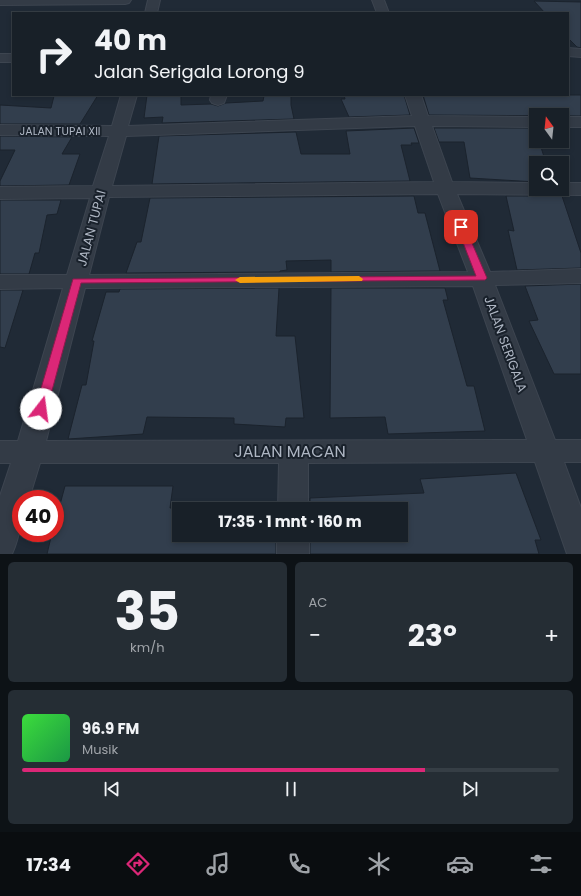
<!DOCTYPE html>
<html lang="id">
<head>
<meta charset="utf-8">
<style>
  :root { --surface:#182028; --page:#252d34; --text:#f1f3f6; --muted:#9fa3a8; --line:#363e45; --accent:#db2777 }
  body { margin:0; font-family:Poppins,sans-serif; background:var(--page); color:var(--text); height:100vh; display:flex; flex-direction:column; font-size:15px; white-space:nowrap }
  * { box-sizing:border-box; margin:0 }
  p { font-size:13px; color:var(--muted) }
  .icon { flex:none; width:22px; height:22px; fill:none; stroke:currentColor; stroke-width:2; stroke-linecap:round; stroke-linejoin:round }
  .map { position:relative; height:554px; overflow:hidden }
  .panel { display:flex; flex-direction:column; gap:8px; padding:8px; background:#0d1216; flex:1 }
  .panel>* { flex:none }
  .top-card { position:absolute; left:12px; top:12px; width:557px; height:84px; border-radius:0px; box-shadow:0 2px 6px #0003,0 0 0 1px var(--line); background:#182028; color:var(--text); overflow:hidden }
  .needle { width:26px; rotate:345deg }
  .buttons { position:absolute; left:529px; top:108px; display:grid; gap:8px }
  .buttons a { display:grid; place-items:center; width:40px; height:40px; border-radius:0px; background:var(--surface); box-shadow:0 2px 6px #0003,0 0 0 1px var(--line); font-size:20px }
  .speed { position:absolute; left:12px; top:490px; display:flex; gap:8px; font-size:20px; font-weight:700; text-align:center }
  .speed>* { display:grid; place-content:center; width:52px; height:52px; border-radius:50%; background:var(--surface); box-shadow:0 2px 6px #0003,0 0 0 1px var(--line); line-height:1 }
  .speed .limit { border:6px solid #d22; background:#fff; color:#111 }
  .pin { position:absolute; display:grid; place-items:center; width:34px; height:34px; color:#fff; margin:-17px; border-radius:8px; box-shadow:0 2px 6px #0006 }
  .me { position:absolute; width:44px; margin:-22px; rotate:15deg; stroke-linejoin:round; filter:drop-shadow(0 0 3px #0008) }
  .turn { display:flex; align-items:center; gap:14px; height:84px; padding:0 16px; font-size:18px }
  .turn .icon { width:52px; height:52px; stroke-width:2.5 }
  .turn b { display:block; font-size:28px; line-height:34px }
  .big { font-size:30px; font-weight:700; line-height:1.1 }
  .panel .widget { flex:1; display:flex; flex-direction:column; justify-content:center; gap:6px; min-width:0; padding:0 14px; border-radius:6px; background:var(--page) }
  .panel .dial { align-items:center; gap:0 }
  .dial b { font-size:52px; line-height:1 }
  .song { display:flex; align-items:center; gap:12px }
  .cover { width:48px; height:48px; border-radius:6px; background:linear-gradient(135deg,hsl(120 70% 55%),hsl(140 70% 35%)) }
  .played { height:4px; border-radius:2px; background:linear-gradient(90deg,var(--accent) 75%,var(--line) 75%) }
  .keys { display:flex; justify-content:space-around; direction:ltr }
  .heat { display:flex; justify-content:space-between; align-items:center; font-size:22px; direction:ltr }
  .panel .tiles { flex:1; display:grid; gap:8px; grid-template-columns:1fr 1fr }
  .widget:last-child { grid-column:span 2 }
  .trip { position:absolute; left:172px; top:502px; width:236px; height:40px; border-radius:0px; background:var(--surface); box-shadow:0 2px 6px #0003,0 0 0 1px var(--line); font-weight:700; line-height:40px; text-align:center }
  .menu { display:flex; height:64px; justify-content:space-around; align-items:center; background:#0a0d10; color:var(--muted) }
  .menu .icon { width:28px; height:28px }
  .menu .active { color:var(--accent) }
  .menu b { font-size:18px; color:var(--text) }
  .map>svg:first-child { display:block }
</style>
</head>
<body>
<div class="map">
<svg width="581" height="554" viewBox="0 0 581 554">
  <rect width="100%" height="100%" fill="#202a36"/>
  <path fill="#323e4d" stroke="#1b232d" d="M534 1 581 2V48L577 47 568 38V13H545Z
    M98 95 80 124H0V105L51 108 54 96Z
    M147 95H181V105L211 104 218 106 226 103 263 101 264 96H291V105L294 119 162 123 163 117 144 118Z
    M344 95H404L410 115 349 117 341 99H345Z
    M423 95H581V116L429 115Z
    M414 128 419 143H411L412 145H401L410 181 152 184 159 136 296 132 301 154H350L346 131Z
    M434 128H534L536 141H539L546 163H536V182L470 178 464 142H439Z
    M0 136 72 137 62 154H80L69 185 0 186V181L15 150H0Z
    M414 196 418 213H425L440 271 331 272V260L286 261 287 270 280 271V272L126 273 137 242H141L150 198Z
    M506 196H562L581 253V268L517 270 508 230 514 231Z
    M0 200H61L57 214 47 215 39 253H35L29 274H0Z
    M581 284V374H554L529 321 538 320 525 286Z
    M279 288 276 336H295L304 418H286L285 427 234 424V418L147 417 143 434 68 439 82 385H86L94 341H92L106 292H119L120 289Z
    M331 288H445L448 300H443L467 386H474L485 431 388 434 385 417 330 418Z
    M0 290H23L5 348 0 347Z
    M516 473 541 540H535L539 554H310V535H401V509H310V498L424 493 420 479Z
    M65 486H173L170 508 277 507V509H179V535H276V554H47L52 533H55V523Z"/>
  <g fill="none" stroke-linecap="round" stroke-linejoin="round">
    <g stroke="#3d4550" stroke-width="2">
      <path id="minor" d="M0 0H131L129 3 125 4 0 5Z
        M148 0H160L157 13H145Z
        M372 0H384L389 13H377Z
        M568 48 581 49V57L568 56Z
        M0 54H13V62H0Z
        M121 95H137L128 126 412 116 405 95H421L428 116 536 117V127L432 126 452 182 536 183V189H562V183H581V195L457 194 490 272 581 269V283L495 285 555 440H581V462H564L581 508V554H567L535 462 308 463V509H278L279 463H40L29 499H21C21 520 21 534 12 554H0V496L11 463H0V441H18L63 288 0 289V275H67L90 198 0 199V187L93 186 109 136 0 135V125L112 126ZM415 126 434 182 112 186 126 136ZM438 194 468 272 89 275 109 197ZM473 286 527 440 46 441 85 288Z
        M211 95H227L224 103 218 105 212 103 210 100Z
        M562 117H581V127H562Z
        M277 535H309V554H277Z"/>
    </g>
    <use href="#minor" fill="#333b46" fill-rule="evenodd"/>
  </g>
  <path fill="#db2777" stroke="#8e194d" d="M461 224 465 227 487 278 485 280 81 283 47 409 45 412 41 413 37 412 35 409 73 279 476 276 457 227Z"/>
  <path fill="#f59e0b" d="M359 276 363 279 362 281 240 283 235 280 240 277Z"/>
  <g text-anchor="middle" stroke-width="4" stroke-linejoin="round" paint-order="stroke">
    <g font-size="11" fill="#aeb6c3" stroke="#19212b">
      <text x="60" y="135">JALAN TUPAI XII</text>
    </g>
    <g font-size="13" fill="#aeb6c3" stroke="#19212b">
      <text transform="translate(91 228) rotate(-75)" y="5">JALAN TUPAI</text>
      <text transform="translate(506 344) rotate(70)" y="5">JALAN SERIGALA</text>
    </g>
    <g font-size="16" fill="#aeb6c3" stroke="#19212b">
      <text x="290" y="457">JALAN MACAN</text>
    </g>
  </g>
</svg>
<div class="buttons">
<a><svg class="needle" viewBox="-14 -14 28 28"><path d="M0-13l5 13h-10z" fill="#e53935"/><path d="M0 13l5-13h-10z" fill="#9fa3a8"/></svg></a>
<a><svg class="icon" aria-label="search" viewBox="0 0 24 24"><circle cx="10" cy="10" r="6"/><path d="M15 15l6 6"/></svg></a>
</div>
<div class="speed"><div class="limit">40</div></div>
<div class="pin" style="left:461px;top:227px;background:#d93025"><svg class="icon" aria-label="arrive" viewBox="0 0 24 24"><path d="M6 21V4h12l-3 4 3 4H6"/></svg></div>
<svg class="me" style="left:41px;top:409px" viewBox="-20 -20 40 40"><circle r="19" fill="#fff"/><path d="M0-13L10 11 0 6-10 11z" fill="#db2777"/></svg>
<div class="trip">17:35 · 1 mnt · 160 m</div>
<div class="top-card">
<div class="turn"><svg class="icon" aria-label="right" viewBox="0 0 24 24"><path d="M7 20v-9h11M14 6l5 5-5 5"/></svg><div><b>40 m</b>Jalan Serigala Lorong 9</div></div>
</div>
</div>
<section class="panel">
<div class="tiles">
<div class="widget dial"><b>35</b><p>km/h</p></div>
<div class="widget"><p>AC</p>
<div class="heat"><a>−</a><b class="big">23°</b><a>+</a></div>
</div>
<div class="widget">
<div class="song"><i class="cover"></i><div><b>96.9 FM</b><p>Musik</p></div></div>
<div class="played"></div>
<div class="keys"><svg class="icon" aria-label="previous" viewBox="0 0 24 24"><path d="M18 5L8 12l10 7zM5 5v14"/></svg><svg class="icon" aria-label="pause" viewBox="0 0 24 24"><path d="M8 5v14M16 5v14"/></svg><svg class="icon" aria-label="next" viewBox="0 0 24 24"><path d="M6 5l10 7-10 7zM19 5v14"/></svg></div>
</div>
</div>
</section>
<nav class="menu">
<b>17:34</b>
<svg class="icon active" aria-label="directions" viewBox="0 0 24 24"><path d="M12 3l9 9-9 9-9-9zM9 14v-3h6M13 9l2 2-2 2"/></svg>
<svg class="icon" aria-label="music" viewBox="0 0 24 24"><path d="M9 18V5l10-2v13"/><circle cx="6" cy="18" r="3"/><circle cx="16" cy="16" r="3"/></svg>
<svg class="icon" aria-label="phone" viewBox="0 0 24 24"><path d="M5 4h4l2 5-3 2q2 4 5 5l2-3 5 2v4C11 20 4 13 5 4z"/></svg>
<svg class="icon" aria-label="climate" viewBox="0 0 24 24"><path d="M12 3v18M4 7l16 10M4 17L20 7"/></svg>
<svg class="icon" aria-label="car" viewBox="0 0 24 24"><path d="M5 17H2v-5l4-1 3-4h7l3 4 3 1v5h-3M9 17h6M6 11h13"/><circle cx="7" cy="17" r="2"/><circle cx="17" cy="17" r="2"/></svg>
<svg class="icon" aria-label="filters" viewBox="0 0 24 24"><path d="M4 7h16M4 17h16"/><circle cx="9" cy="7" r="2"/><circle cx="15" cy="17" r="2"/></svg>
</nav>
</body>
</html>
